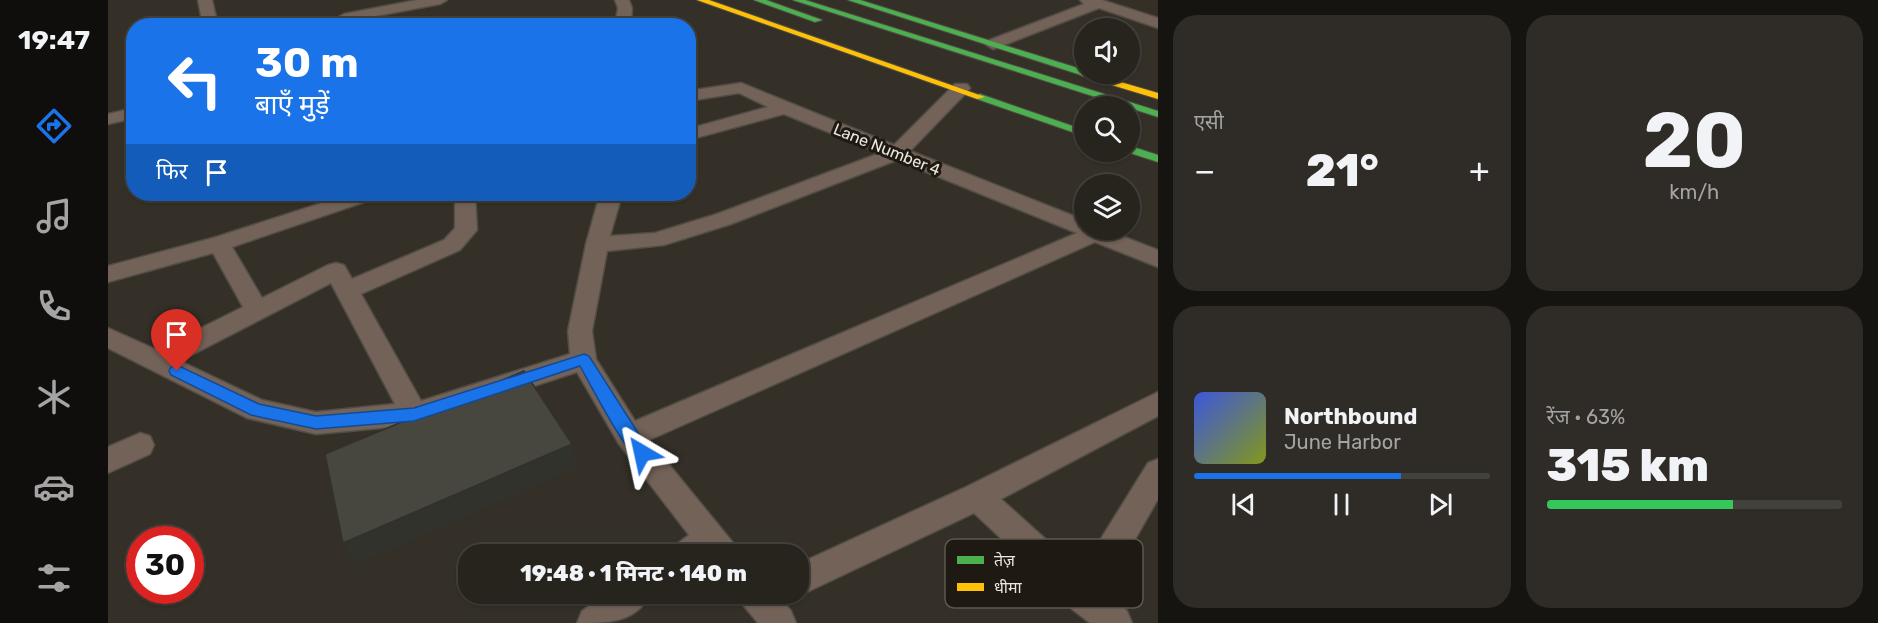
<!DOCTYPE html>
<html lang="hi">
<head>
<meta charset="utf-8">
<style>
  :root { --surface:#27241e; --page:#2f2c27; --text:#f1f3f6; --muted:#a4a4a4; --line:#43413c; --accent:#1a73e8 }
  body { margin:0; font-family:Rubik,"Noto Sans Devanagari",sans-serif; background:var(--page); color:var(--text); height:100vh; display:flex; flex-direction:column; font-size:22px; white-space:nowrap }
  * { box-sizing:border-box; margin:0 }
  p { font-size:20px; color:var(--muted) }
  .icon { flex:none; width:33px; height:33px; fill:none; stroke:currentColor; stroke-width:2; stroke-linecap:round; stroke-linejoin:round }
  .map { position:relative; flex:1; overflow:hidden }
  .sheet { display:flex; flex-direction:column; gap:15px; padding:15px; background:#151410; width:720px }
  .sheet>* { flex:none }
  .guide { position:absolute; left:18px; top:18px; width:570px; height:183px; border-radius:24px; box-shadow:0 2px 4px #0004,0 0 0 2px var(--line); background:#1a73e8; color:#fff; overflow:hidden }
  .fabs { position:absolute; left:966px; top:18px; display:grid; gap:12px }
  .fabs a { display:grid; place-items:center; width:66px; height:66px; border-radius:50%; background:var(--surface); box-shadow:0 2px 4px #0004,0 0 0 2px var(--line); font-size:30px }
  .speed { position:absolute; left:18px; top:526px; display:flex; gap:12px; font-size:30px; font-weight:700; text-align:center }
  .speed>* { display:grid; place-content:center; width:78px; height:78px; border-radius:50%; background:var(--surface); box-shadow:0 2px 4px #0004,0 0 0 2px var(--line); line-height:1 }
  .speed .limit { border:9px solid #d22; background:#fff; color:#111 }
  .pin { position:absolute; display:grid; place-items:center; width:51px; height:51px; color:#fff; margin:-62px -26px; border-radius:50% 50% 50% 0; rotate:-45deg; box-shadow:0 0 6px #0007 }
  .pin .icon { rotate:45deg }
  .me { position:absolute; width:66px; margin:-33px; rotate:324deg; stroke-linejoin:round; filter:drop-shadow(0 0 4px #0008) }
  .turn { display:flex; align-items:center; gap:21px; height:126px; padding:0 30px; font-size:27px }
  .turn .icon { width:78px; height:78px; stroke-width:2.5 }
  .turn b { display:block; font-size:42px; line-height:51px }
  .then { display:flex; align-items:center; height:57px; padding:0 30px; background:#0003; gap:12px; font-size:22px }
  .big { font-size:45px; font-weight:800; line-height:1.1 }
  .sheet .card { flex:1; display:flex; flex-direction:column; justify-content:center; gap:9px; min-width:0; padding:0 21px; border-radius:24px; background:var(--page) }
  .sheet .dial { align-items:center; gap:0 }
  .dial b { font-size:78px; line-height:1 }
  .song { display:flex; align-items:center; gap:18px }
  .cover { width:72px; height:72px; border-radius:9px; background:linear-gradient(135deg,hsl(230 70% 55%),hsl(70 70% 35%)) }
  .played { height:6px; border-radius:3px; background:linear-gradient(90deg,var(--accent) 70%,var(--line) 70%) }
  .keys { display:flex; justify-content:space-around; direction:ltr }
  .heat { display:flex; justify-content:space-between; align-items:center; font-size:33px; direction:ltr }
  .charge { height:9px; border-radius:4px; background:linear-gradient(90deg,#34c759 63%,var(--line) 0) }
  .sheet .tiles { flex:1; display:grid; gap:15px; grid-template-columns:repeat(2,1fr) }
  .trip { position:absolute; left:350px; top:544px; width:351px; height:60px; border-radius:24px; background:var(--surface); box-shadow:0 2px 4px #0004,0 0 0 2px var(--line); font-weight:800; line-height:60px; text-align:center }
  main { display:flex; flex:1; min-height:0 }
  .tab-bar { display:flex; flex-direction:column; width:108px; justify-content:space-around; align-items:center; background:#100e0c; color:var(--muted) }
  .tab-bar .icon { width:42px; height:42px }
  .tab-bar .on { color:var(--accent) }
  .tab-bar b { font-size:27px; color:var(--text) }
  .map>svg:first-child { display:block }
</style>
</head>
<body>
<main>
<nav class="tab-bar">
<b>19:47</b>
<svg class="icon on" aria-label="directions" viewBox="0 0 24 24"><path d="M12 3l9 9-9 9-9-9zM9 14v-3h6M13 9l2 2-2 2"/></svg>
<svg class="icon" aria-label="music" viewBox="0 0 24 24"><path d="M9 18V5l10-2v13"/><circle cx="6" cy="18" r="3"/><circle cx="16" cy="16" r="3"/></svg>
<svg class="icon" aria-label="phone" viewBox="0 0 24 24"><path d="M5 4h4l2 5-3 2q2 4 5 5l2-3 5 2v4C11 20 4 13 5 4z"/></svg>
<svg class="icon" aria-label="climate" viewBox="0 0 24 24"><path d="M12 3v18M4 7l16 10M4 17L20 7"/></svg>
<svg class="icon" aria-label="car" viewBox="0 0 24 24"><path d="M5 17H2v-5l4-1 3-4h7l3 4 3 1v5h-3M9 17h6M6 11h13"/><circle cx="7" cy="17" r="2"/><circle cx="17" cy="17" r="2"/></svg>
<svg class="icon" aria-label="filters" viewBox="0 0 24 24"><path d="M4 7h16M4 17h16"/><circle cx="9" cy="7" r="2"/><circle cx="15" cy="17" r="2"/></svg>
</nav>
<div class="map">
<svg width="1050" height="623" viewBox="0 0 1050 623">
  <rect width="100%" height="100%" fill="#343028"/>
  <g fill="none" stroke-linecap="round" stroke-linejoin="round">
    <g stroke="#514d46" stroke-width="3">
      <path id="street" d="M90 0H104L110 26H95Z
        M309 0H339L332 4 236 22 229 18 236 14Z
        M507 0H521L524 8 523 26H507L510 8Z
        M972 0H994L1050 18V28L991 8 891 47 885 49 877 44 879 41 976 4Z
        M633 83 786 145 847 84H859L862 88 859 92 802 151 976 220V230H998L1050 250V267L987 242 541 440 626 544 631 555H564L569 544 581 535 511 444 469 372 306 425 208 434 139 418 0 348V328L49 350 135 307 105 253 0 282V266L105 238 242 194H271L268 198 124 247 154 298 220 265 228 263 236 265 244 279 336 240 347 228V194H367L369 230 352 250 253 294 313 401 462 354 460 331 478 244 492 194H512L513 198 502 236 547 233 609 214 772 153 676 114 580 140V129L660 107 631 93 580 101V91ZM789 160 969 233 527 421 488 359 484 331 499 251 556 245 623 224ZM223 283 287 404 208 412 154 400 72 361Z
        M26 108V118L0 124V114Z
        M1050 392V416L893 499 973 571 1040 463 1050 459V499L997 592 1019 611 1024 623H982L964 609 963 604 866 513 701 591 690 596 685 594H690V564L858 487Z
        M32 433 42 436 46 445 42 454 0 473V447Z
        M498 594H542C528 623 500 623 469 623L474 611Z
        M632 594H669L683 611 688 623H650L636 606Z"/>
    </g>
    <g stroke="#514d46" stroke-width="2">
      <path id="fast" d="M646 0H658L714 20 707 22Z
        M685 0H697L1050 111V117Z
        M740 0H752L976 70V74H980L973 75Z
        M872 94 976 130V136L869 99V95Z
        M1022 146 1050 155V162L1019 152H1022Z"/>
    </g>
    <g stroke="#514d46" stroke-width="2">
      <path id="slow" d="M589 0H601L877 97 869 99Z
        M976 71V74H985L1050 93V99L974 76 972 74Z"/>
    </g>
    <use href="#street" fill="#736257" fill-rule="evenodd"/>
    <use href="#fast" fill="#4caf50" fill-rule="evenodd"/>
    <use href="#slow" fill="#ffc107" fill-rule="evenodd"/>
  </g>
  <path fill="#32322c" d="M464 444 467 468 250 564 235 543Z"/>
  <path fill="#47473f" stroke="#32322c" stroke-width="1.5" d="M416 371 464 444 235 543 217 454Z"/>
  <path fill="#1a73e8" stroke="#114b97" stroke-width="1.5" d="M476 354 481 356 543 453 540 458C536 460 535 461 531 459 518 454 481 382 472 366L306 421 208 429 143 415 63 375 61 371 63 367 69 365 151 404 208 416 306 408Z"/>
  <g text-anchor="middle" stroke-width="6" stroke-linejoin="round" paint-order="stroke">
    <g font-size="16" fill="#ede8de" stroke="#1e1a13">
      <text transform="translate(779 149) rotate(22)" y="6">Lane Number 4</text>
    </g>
  </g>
  <rect x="837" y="539" width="198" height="69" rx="9" fill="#1e1a13" stroke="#5c5850" stroke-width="1.5"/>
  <rect x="849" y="556" width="27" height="8" fill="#4caf50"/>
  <rect x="849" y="583" width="27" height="8" fill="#ffc107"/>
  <g font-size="16" fill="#ede8de">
    <text x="886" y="566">तेज़</text>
    <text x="886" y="593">धीमा</text>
  </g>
</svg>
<div class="fabs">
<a><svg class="icon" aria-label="sound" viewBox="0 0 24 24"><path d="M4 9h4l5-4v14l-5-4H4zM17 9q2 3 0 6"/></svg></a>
<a><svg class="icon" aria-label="search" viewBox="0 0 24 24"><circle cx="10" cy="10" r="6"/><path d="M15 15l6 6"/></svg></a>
<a><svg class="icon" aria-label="layers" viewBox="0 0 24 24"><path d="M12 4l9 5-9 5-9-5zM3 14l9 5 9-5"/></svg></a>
</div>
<div class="speed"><div class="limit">30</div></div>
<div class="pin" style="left:69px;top:371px;background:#d93025"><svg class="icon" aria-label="arrive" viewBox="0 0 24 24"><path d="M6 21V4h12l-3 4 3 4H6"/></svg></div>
<svg class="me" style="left:534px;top:453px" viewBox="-20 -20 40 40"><path d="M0-17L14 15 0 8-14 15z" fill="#1a73e8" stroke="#fff" stroke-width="4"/></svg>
<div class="trip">19:48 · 1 मिनट · 140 m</div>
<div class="guide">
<div class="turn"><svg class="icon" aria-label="left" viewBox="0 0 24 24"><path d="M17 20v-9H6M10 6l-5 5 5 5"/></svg><div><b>30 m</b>बाएँ मुड़ें</div></div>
<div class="then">फिर<svg class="icon" aria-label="arrive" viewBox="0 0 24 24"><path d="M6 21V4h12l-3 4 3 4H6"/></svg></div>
</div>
</div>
<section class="sheet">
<div class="tiles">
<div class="card"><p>एसी</p>
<div class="heat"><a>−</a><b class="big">21°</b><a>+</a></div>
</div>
<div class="card dial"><b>20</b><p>km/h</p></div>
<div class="card">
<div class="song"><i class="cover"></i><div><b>Northbound</b><p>June Harbor</p></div></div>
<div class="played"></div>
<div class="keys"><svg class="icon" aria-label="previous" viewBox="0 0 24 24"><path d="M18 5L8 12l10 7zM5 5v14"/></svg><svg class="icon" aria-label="pause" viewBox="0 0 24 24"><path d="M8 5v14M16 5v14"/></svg><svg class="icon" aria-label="next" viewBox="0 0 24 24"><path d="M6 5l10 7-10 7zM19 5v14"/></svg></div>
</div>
<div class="card"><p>रेंज · 63%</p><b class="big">315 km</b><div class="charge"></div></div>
</div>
</section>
</main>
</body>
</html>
